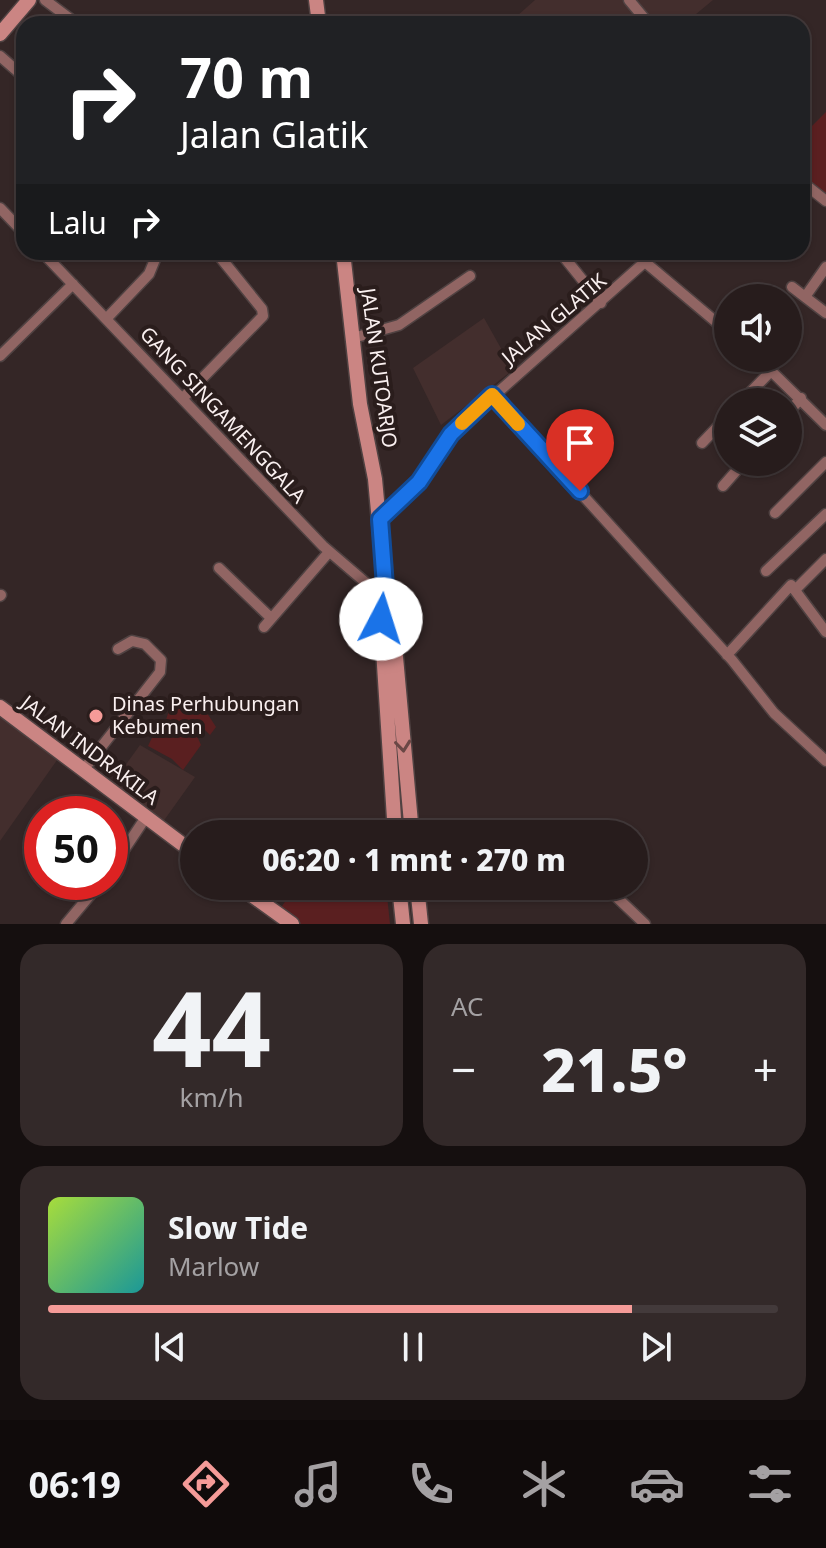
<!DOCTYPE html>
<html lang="id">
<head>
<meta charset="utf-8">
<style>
  :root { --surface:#271c1c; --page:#332929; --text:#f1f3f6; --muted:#a4a1a3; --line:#433a3b; --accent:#f59b98 }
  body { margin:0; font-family:"Noto Sans",sans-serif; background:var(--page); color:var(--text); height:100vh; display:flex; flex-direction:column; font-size:30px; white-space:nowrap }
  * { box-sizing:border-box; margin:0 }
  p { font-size:26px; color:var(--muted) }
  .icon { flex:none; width:44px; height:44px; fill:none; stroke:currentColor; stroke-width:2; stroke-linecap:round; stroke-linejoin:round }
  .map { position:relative; height:924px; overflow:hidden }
  .side { display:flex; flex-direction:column; gap:20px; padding:20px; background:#150f0f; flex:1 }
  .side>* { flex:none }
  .banner { position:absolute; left:16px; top:16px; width:794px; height:244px; border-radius:24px; box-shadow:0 2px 6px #0004,0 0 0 2px var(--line); background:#202124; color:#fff; overflow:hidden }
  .controls { position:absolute; left:714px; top:284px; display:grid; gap:16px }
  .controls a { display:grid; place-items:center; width:88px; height:88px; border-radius:50%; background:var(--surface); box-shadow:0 2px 6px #0004,0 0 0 2px var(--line); font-size:40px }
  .speed { position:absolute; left:24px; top:796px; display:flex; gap:16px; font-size:40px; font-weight:700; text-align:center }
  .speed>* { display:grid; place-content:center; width:104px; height:104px; border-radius:50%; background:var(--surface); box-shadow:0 2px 6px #0004,0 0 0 2px var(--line); line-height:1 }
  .speed .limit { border:12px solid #d22; background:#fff; color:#111 }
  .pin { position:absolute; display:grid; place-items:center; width:68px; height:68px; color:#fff; margin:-82px -34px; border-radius:50% 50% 50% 0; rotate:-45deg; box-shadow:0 0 8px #0007 }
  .pin .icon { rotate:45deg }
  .me { position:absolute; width:88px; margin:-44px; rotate:5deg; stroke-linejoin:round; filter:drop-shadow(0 0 6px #0008) }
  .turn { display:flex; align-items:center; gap:28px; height:168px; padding:0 32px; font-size:36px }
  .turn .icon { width:104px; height:104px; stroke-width:2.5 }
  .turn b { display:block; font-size:56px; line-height:68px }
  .then { display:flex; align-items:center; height:76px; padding:0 32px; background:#0003; gap:16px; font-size:30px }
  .big { font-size:60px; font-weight:800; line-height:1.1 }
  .side .widget { flex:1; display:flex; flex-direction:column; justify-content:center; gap:12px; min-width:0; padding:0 28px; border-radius:24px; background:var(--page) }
  .side .dial { align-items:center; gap:0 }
  .dial b { font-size:104px; line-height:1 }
  .song { display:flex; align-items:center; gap:24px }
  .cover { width:96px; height:96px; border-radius:12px; background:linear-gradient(135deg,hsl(80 70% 55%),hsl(180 70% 35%)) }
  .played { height:8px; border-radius:4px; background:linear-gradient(90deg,var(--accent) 80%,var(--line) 80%) }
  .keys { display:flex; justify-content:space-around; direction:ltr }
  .heat { display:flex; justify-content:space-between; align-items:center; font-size:44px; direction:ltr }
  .side .tiles { flex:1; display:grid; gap:20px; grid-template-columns:1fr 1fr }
  .widget:last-child { grid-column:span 2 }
  .trip { position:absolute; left:180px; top:820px; width:468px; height:80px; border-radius:40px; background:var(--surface); box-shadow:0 2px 6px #0004,0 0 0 2px var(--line); font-weight:800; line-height:80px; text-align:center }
  .menu { display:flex; height:128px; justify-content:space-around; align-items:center; background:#100b0b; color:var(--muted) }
  .menu .icon { width:56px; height:56px }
  .menu .active { color:var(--accent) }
  .menu b { font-size:36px; color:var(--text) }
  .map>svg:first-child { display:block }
</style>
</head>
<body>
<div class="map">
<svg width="826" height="924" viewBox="0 0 826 924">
  <rect width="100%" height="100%" fill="#342626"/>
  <path fill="#432e2d" d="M535 0H713L684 24H508Z
    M484 318 513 370 441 425 413 368Z
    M0 707 62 753 0 841Z
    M140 745 195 777 160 826 109 788Z"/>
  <path fill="#5a1f20" d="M826 112V200L802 182V136Z
    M171 704C185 704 194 715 207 713L216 727 210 735 200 725 193 727 201 745 183 770 172 759 148 746 156 729 165 723Z
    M296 886H386L390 924H300L280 909Z"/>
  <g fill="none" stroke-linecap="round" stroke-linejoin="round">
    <g stroke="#504242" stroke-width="13">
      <path id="street" d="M45 0 77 24
        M629 0 649 24
        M452 24H465
        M0 56 24 77
        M802 182 826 201
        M0 208 24 233
        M42 252 323 546 386 600
        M560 252 601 303
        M633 252 728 332
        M826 267 805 297 826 313
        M792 287 805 297
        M107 318 149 274 158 252
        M353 338 399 325 470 276
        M0 356 73 284
        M758 358 826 425
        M492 395 732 660 774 713 826 761
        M183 398 263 316 262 309 216 252
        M741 402 772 370
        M788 413 801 398
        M702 443 728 416
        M723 486 744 462
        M775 513 826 462
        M380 519 419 482 451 434 656 252
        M219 568 271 618
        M766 571 826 514
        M796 589 826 559
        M0 596 1 595
        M264 627 329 552
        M727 655 791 585 826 632
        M84 769 160 672 161 660 145 644 132 641 118 649
        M548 826 556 834
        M110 871 146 817
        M605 886 645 924
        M66 924 101 882"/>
    </g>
    <g stroke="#504242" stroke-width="17">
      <path id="secondary" d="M316 0 319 24
        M0 34 29 0
        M343 252 360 404 375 479 385 586 393 624 412 834
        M385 586 381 619 395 834
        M0 707 194 853
        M239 886 292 924
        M399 886 403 924
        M417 886 421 924"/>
    </g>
    <use href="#street" stroke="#916563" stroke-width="10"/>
    <use href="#secondary" stroke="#cb8583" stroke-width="14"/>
  </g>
  <defs><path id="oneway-chevron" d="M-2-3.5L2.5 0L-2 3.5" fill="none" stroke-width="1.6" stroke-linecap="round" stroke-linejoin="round" transform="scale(2)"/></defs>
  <use stroke="#6a4745" href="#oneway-chevron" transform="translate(403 746) rotate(84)"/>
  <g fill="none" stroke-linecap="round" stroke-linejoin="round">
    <g stroke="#114b97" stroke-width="20">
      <path id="route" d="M381 619 385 586 380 519 419 482 451 434 492 395 580 491"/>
    </g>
    <use href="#route" stroke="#1a73e8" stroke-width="14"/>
    <path stroke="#f59e0b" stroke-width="14" d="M462 423 492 395 518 424"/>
  </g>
  <circle fill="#f59b98" stroke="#2a1d1c" stroke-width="3" cx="96" cy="716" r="8"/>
  <g text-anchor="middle" stroke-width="8" stroke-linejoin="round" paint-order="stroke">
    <g font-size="20" fill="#faf0f0" stroke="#2a1d1c">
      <text transform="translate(554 319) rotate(-40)" y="7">JALAN GLATIK</text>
      <text transform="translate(379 368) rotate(82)" y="7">JALAN KUTOARJO</text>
      <text transform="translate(223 415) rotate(47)" y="7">GANG SINGAMENGGALA</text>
      <text transform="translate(90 750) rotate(37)" y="7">JALAN INDRAKILA</text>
    </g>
    <g font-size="20" fill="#faf0f0" stroke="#2a1d1c" text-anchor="start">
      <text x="112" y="711">Dinas Perhubungan<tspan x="112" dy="23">Kebumen</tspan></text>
    </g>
  </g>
</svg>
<div class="controls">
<a><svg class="icon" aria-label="sound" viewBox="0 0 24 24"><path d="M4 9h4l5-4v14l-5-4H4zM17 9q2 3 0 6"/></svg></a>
<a><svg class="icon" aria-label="layers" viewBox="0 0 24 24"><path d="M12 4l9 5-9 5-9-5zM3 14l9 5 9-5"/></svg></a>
</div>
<div class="speed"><div class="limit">50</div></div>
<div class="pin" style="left:580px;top:491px;background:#d93025"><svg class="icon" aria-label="arrive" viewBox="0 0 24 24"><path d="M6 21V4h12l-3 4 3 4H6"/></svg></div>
<svg class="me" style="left:381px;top:619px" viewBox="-20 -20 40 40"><circle r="19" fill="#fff"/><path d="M0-13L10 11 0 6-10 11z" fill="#1a73e8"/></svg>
<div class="trip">06:20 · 1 mnt · 270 m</div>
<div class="banner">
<div class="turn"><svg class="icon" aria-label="right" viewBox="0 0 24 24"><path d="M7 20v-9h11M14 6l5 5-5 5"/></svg><div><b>70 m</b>Jalan Glatik</div></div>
<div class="then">Lalu<svg class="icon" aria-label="right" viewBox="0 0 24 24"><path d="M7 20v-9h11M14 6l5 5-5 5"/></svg></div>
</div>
</div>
<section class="side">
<div class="tiles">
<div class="widget dial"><b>44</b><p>km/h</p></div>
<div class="widget"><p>AC</p>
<div class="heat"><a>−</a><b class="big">21.5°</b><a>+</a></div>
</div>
<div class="widget">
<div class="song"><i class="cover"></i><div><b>Slow Tide</b><p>Marlow</p></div></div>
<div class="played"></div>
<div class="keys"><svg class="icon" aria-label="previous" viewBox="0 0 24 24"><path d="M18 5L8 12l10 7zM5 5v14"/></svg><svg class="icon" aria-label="pause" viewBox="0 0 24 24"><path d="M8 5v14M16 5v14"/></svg><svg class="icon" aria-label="next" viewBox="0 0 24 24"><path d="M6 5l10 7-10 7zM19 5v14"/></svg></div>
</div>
</div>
</section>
<nav class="menu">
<b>06:19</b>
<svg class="icon active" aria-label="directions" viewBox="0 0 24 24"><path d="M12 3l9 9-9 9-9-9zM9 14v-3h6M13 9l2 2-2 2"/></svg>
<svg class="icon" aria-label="music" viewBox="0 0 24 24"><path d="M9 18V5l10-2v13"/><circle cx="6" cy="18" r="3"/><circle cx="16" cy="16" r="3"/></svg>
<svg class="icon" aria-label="phone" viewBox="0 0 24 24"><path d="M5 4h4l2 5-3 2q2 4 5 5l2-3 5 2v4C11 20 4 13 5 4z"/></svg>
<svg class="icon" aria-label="climate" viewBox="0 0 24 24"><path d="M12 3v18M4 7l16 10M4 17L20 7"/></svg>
<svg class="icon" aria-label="car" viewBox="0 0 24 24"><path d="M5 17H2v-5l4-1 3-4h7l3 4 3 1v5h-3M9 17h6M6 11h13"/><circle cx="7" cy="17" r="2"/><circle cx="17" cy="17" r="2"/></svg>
<svg class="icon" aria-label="filters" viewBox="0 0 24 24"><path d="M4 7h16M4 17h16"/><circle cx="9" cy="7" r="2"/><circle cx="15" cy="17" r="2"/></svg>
</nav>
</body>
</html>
